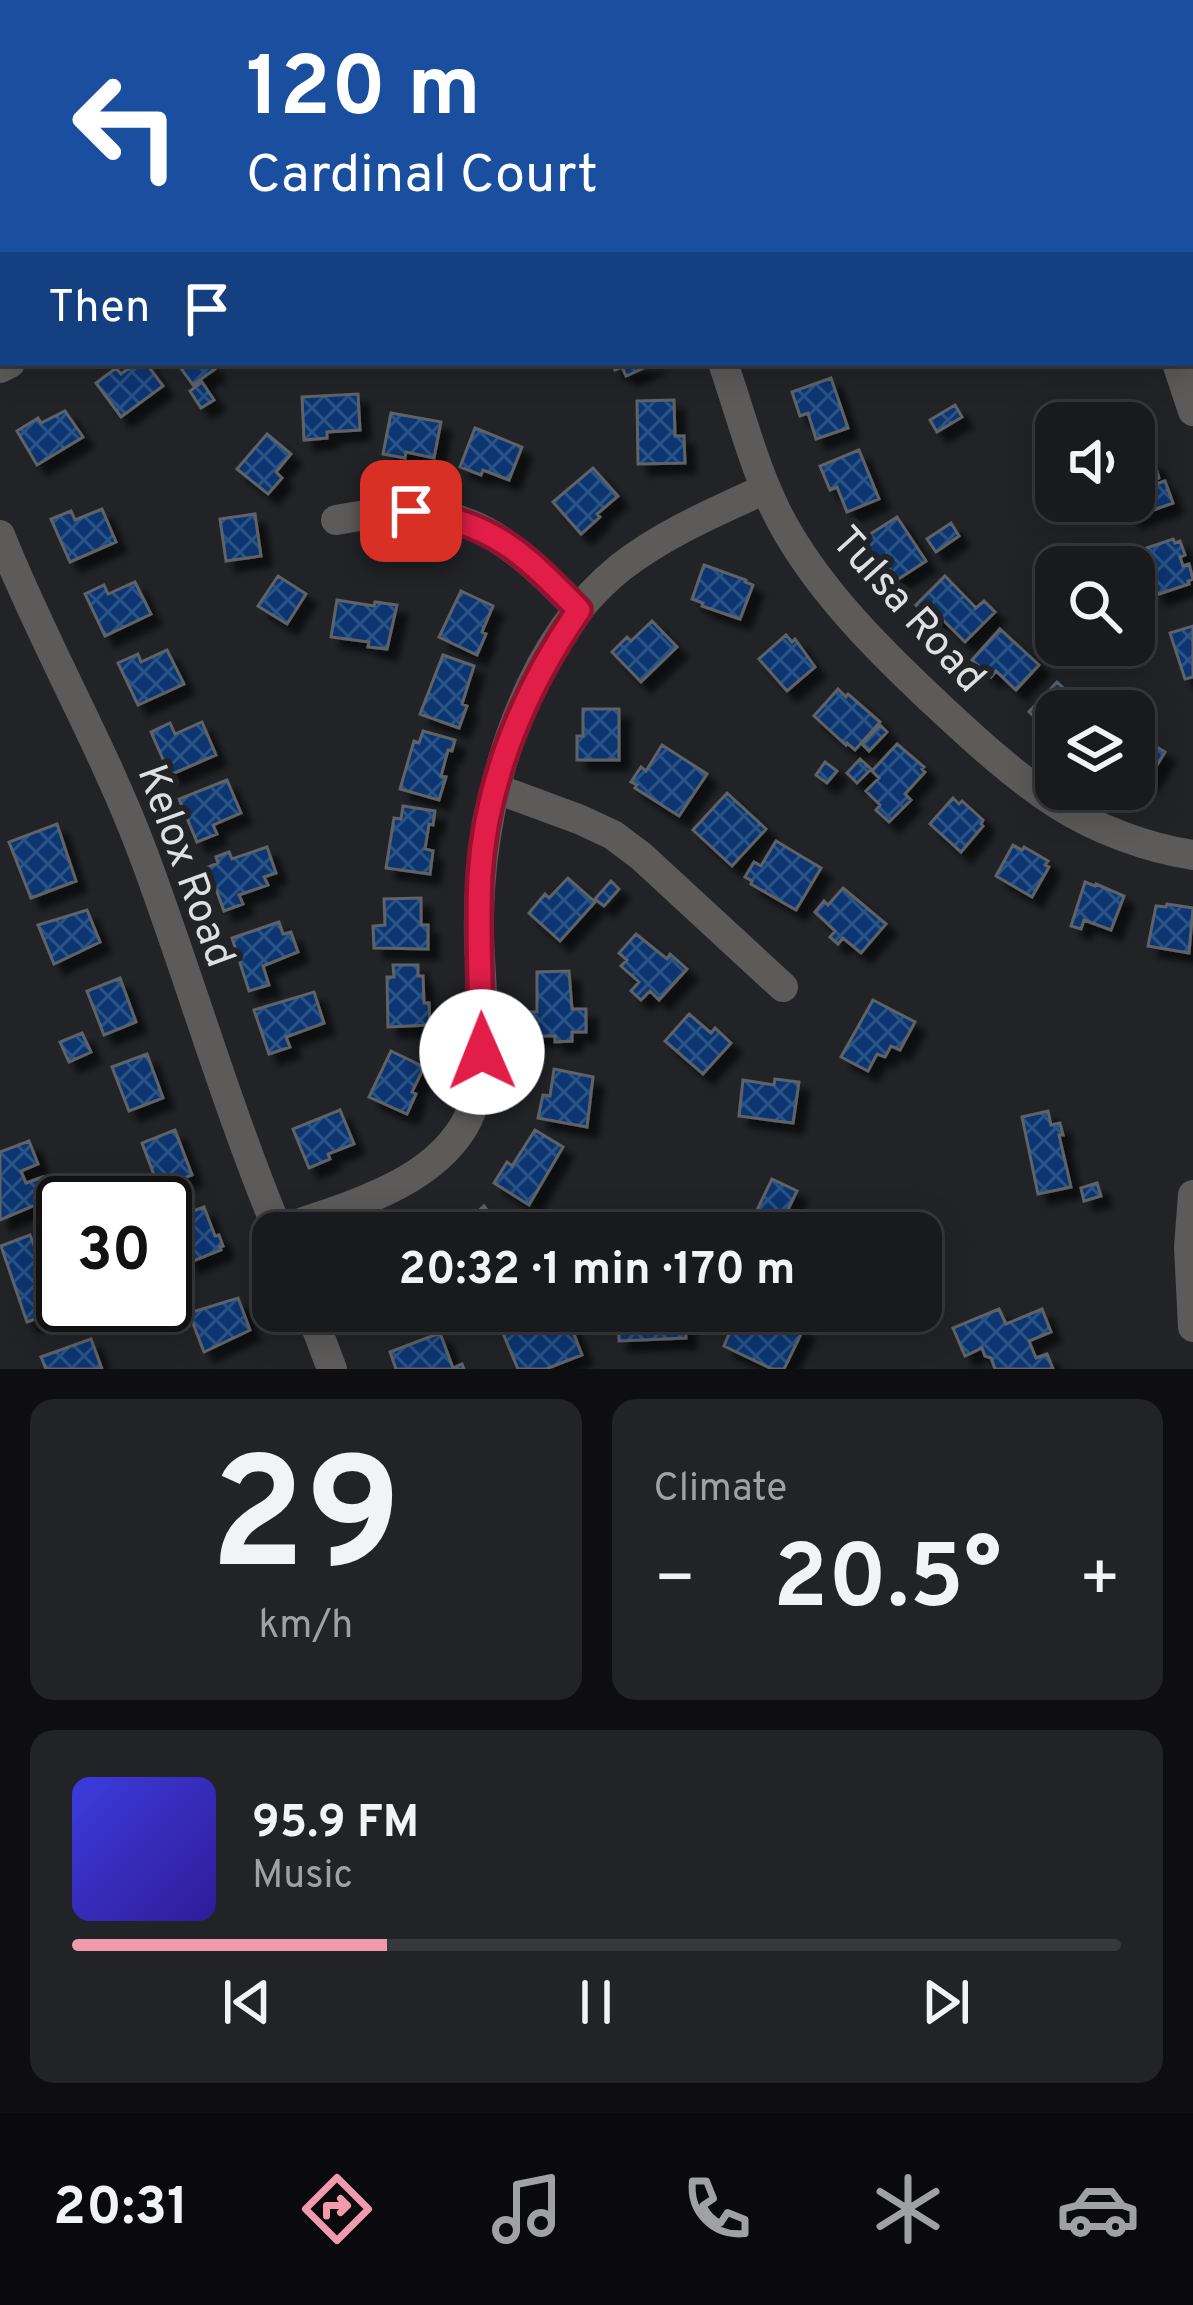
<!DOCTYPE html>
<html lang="en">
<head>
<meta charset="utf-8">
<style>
  :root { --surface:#191a1d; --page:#222326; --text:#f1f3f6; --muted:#9fa1a4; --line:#37383b; --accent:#f29aad }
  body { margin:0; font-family:Overpass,sans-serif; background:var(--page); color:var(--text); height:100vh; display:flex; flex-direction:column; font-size:45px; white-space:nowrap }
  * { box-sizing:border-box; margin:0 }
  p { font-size:39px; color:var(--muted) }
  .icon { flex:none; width:66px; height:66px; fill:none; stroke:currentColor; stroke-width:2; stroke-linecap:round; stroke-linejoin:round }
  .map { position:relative; height:1369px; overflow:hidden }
  .drawer { display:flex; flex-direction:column; gap:30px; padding:30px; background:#0e0e10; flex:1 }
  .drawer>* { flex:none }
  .banner { position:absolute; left:0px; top:0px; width:1194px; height:366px; box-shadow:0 6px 30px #0003,0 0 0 3px var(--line); background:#1a4fa0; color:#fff; overflow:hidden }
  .tools { position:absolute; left:1035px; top:402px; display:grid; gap:24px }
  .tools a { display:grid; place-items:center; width:120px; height:120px; border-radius:24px; background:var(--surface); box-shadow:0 6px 30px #0003,0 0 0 3px var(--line); font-size:60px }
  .speed { position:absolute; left:36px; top:1176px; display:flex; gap:24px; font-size:60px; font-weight:700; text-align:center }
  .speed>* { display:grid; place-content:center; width:156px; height:156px; border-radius:50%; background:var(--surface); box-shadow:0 6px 30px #0003,0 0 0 3px var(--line); line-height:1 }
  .speed .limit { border:6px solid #111; border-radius:18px; background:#fff; color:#111 }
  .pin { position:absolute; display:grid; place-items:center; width:102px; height:102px; color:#fff; margin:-51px; border-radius:24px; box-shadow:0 6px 18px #0006 }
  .me { position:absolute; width:132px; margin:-66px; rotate:359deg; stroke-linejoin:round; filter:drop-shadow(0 0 9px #0008) }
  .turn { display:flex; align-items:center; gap:42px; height:252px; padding:0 48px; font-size:54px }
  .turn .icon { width:156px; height:156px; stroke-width:2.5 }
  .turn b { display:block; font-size:84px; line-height:102px }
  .then { display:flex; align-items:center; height:114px; padding:0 48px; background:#0003; gap:24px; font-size:45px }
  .big { font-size:90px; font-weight:700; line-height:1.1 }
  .drawer .widget { flex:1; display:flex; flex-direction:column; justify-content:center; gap:18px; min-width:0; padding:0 42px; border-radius:24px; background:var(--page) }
  .drawer .dial { align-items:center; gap:0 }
  .dial b { font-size:156px; line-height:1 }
  .song { display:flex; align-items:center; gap:36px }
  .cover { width:144px; height:144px; border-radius:18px; background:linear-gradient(135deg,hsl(240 70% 55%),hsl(250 70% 35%)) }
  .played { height:12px; border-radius:6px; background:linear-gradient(90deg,var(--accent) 30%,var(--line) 30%) }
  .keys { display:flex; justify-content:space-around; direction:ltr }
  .heat { display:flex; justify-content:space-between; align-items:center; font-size:66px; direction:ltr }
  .drawer .tiles { flex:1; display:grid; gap:30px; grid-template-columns:1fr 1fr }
  .widget:last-child { grid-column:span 2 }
  .trip { position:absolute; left:252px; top:1212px; width:690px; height:120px; border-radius:24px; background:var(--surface); box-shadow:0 6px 30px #0003,0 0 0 3px var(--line); font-weight:700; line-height:120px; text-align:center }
  .dock { display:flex; height:192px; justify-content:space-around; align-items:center; background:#0a0a0c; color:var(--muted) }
  .dock .icon { width:84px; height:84px }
  .dock .active { color:var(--accent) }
  .dock b { font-size:54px; color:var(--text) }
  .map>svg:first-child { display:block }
</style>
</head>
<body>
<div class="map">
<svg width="1193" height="1369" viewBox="0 0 1193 1369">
  <defs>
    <pattern id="building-cross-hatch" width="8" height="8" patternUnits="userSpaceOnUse" patternTransform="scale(3)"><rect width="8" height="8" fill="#073672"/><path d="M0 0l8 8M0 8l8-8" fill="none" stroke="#2b5386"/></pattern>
    <filter id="shadow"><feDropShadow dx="10" dy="10" stdDeviation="3" flood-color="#0009"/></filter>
  </defs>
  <rect width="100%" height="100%" fill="#212327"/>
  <path fill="url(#building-cross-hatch)" stroke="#5f6266" stroke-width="3" filter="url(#shadow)" d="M136 363H146L163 386 121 417 96 383 116 368 121 374Z
    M177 363H210L215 369 193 385Z
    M612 363H655L626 376 622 367 615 370Z
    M831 378 848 428 816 439 808 413 800 416 792 392Z
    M202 382 214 400 201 408 190 391Z
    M358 394 360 430 327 432V438L304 440 302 397Z
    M674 400 675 436H684L685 463 638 464 637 401Z
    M955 405 962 417 937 432 930 420Z
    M65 411 83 437 37 465 17 431 38 418 41 423Z
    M391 413 441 422 434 458 406 452 405 458 383 454Z
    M475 428 522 447 509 480 483 470 481 475 460 467Z
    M267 434 291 454 276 472 282 478 268 494 237 469Z
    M859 450 879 499 847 512 837 487 830 490 820 466Z
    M1147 460 1148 463 1154 462 1159 478 1155 480 1156 484 1165 481 1173 503 1131 518 1125 501H1134V465Z
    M593 468 618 496 597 514 600 517 581 534 553 502Z
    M102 509 116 542 70 562 51 519 71 511 75 520Z
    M255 514 261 556 226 561 220 519Z
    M897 517 926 561 897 580 883 558 876 562 861 540Z
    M951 523 959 536 936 552 927 539Z
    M1173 539 1175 543 1180 541 1185 555 1180 557 1183 566 1189 564 1193 579 1188 581 1189 584 1156 595 1141 550Z
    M704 565 746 580 745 582 753 585 740 619 702 606 703 603 692 599Z
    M278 576 306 594 287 624 258 606Z
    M945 576 976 608 984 601 995 612 965 642 940 617 934 623 916 605Z
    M135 582 151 614 105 636 85 594 104 585 108 594Z
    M461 591 493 606 482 632 486 634 477 655 439 637Z
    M337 600 374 606 375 602 397 605 387 649 368 647 369 642 331 637Z
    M652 621 677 647 641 682 612 652 627 637 631 641Z
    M1193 626V677L1185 679 1170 633Z
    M1000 629 1039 665 1016 690 996 671 991 677 972 660Z
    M786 635 792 642 795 639 815 667 787 691 759 659Z
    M167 650 184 684 138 705 118 663 138 654 141 662Z
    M443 655 474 666 462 704 467 706 459 728 420 714Z
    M1057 682 1088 711H1056V724L1054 722 1048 729 1029 712Z
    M838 689 846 697 848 694 880 722 855 750 847 743 846 745 814 716Z
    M583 709H619V760H577V736H583Z
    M202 722 216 755 170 775 151 732 170 723 175 734Z
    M880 725 887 732 869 751 862 744Z
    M423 731 455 740 452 751 448 750 441 776 446 777 439 800 400 789 414 741 419 743Z
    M1134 733 1165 752 1148 780 1134 772Z
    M897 744 924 767 922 769 925 772 905 794 911 800 889 822 876 810 880 805 866 791 879 778 872 771Z
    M662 745 707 774 679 816 635 788 637 785 631 782 641 767 646 771Z
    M860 759 871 769 857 783 847 773Z
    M825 762 837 771 827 783 816 775Z
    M227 780 241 813 213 825 217 834 197 842 179 799Z
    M727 793 766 829 732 866 693 830Z
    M953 798 959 804 962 801 983 820 981 824 983 826 961 852 930 824Z
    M403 806 435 811 433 825 429 824 425 849 433 851 430 874 386 868 394 818 401 819Z
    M57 824 76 881 31 898 9 842Z
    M776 841 821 868 796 910 751 884 752 881 745 877 754 862 761 866Z
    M1013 845 1022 850 1024 847 1048 861 1045 865 1049 867 1032 897 996 876Z
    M267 847 276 873 264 877 268 885 239 895 243 904 224 911 208 867 218 863 216 857 229 852 232 859Z
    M568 878 595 902 560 941 529 913 545 894 549 898Z
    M611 881 619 889 604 906 595 899Z
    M1085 882 1095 886 1096 884 1124 896 1111 930 1084 920 1081 929 1071 926Z
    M843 888 886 924 861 953 843 938 838 944 830 937 835 931 815 912 824 901 828 905Z
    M421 898V925H428V949L374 948 373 926 385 925 384 899Z
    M1167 904 1193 908 1189 953 1148 946 1156 906 1166 907Z
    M87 910 100 942 54 964 38 925Z
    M279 922 283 934 291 932 298 952 263 966 269 985 249 991 232 938Z
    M636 934 667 959 670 954 687 969 659 1000 650 991 641 1000 631 991 639 982 621 966 627 960 619 953Z
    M393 965H418V976H423L424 1003H429L430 1025 388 1027 387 977H394Z
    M569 971 572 1009H586V1032H572V1041L555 1042V1036H531L530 1012H537V972Z
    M120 978 136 1022 104 1035 87 991Z
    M314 992 324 1023 286 1037 290 1047 269 1054 254 1010Z
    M873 1000 915 1022 900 1050 891 1046 885 1057 877 1054 868 1071 841 1057Z
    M689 1014 711 1033 715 1028 731 1043 703 1074 665 1041Z
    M82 1033 91 1052 69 1062 60 1042Z
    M391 1051 424 1067 412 1092 416 1094 407 1114 369 1097Z
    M147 1054 163 1098 129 1111 112 1067Z
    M554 1069 593 1077 587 1127 538 1118 543 1095 550 1096Z
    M775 1079 799 1082 793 1123 739 1116 743 1080 774 1085Z
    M340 1110 354 1144 328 1154 330 1159 309 1168 293 1129Z
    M1048 1111 1051 1125 1060 1123 1063 1135H1059L1071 1187 1038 1194 1022 1117Z
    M175 1130 192 1175 159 1188 142 1143Z
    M535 1130 563 1147 529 1205 494 1183 507 1162 512 1166Z
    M29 1141 38 1164 21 1171 26 1183 43 1177 52 1198 0 1220V1152Z
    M772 1179 797 1191 782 1222 757 1210Z
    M1097 1183 1101 1196 1084 1201 1081 1188Z
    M484 1206 504 1233H441L460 1217 465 1223Z
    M204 1207 215 1236 219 1235 223 1246 220 1247 221 1250 188 1263 172 1219Z
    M708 1215 729 1219 727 1233H705Z
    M30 1235 35 1248 54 1241 63 1266V1305H72L27 1322 1 1246Z
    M238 1298 250 1330 204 1352 189 1313Z
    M999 1309 1006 1324 1042 1309 1051 1332 1029 1341 1036 1358 1047 1354 1053 1369H995L991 1358 985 1356 982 1348 965 1356 953 1328Z
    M551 1311H565L582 1355 546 1369H518L502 1331Z
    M618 1311H684L686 1338 619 1341Z
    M740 1311H770L804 1328 784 1369H772L724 1346 729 1334 725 1332 729 1325 733 1327Z
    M440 1333 453 1368 462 1364 464 1369H396L390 1352Z
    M91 1339 102 1369H46L41 1357Z"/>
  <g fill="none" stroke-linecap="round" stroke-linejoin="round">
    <path stroke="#5d5b59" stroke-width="30" d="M243 0 246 3
      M1051 0 1053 3
      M723 363C743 420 757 481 788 533 825 596 878 649 931 699 971 736 1011 774 1057 804 1096 829 1147 848 1193 855
      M1177 363 1193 411
      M0 368 10 363
      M336 520C456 497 497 526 579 610
      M0 535C43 643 102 744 143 853 190 979 227 1108 279 1233
      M497 789 581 820 613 835 641 856 783 987
      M1193 1195 1189 1247 1193 1327
      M278 1231C342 1207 426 1189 464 1126 493 1076 481 994 479 938 476 812 519 649 621 567 665 533 715 512 765 489
      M310 1311 332 1369"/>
  </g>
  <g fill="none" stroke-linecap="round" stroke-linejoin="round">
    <g stroke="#92132f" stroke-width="30">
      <path id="route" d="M411 511C494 523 522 552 579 610 525 688 486 780 480 876 477 935 481 994 482 1052"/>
    </g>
    <use href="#route" stroke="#e11d48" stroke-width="21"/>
  </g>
  <g text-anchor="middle" stroke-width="12" stroke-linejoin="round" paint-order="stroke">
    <g font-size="42" fill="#dddfe1" stroke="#212327">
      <text transform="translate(910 608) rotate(48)" y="15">Tulsa Road</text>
      <text transform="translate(188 865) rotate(70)" y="15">Kelox Road</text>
    </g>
  </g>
</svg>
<div class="tools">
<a><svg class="icon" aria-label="sound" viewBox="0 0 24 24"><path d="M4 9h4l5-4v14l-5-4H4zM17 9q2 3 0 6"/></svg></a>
<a><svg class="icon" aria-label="search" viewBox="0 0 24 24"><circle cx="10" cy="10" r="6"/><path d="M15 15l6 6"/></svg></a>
<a><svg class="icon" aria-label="layers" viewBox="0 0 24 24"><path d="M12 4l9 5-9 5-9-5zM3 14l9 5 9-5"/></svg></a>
</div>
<div class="speed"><div class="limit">30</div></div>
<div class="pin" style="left:411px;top:511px;background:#d93025"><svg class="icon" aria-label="arrive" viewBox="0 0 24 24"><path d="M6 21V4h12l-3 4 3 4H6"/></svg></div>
<svg class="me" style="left:482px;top:1052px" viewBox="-20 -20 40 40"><circle r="19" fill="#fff"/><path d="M0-13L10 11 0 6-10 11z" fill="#e11d48"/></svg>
<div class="trip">20:32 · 1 min · 170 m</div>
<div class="banner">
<div class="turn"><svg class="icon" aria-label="left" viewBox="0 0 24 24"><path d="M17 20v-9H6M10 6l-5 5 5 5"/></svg><div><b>120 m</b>Cardinal Court</div></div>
<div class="then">Then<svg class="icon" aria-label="arrive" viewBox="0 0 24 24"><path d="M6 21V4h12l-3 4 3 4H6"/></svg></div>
</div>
</div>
<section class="drawer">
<div class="tiles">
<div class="widget dial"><b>29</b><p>km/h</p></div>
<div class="widget"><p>Climate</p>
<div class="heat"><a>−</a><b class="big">20.5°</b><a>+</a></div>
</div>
<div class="widget">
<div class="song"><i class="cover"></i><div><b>95.9 FM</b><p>Music</p></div></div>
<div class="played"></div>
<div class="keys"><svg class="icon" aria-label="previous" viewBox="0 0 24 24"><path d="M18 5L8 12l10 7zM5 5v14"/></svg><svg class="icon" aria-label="pause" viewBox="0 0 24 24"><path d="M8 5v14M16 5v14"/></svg><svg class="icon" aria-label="next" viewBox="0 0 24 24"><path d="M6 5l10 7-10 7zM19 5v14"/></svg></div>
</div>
</div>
</section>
<nav class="dock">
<b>20:31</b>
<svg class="icon active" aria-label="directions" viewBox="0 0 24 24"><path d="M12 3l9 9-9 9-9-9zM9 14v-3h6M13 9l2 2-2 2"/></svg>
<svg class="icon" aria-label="music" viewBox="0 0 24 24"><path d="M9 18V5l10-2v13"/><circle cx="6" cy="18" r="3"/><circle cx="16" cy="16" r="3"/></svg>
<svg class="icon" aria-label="phone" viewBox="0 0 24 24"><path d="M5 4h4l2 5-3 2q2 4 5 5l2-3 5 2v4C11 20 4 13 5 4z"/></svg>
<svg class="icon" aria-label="climate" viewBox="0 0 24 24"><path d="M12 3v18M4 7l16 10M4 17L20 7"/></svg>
<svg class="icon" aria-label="car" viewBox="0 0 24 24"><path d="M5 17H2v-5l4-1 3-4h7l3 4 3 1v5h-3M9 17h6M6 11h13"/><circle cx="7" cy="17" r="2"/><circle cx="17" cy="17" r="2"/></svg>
</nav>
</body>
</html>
